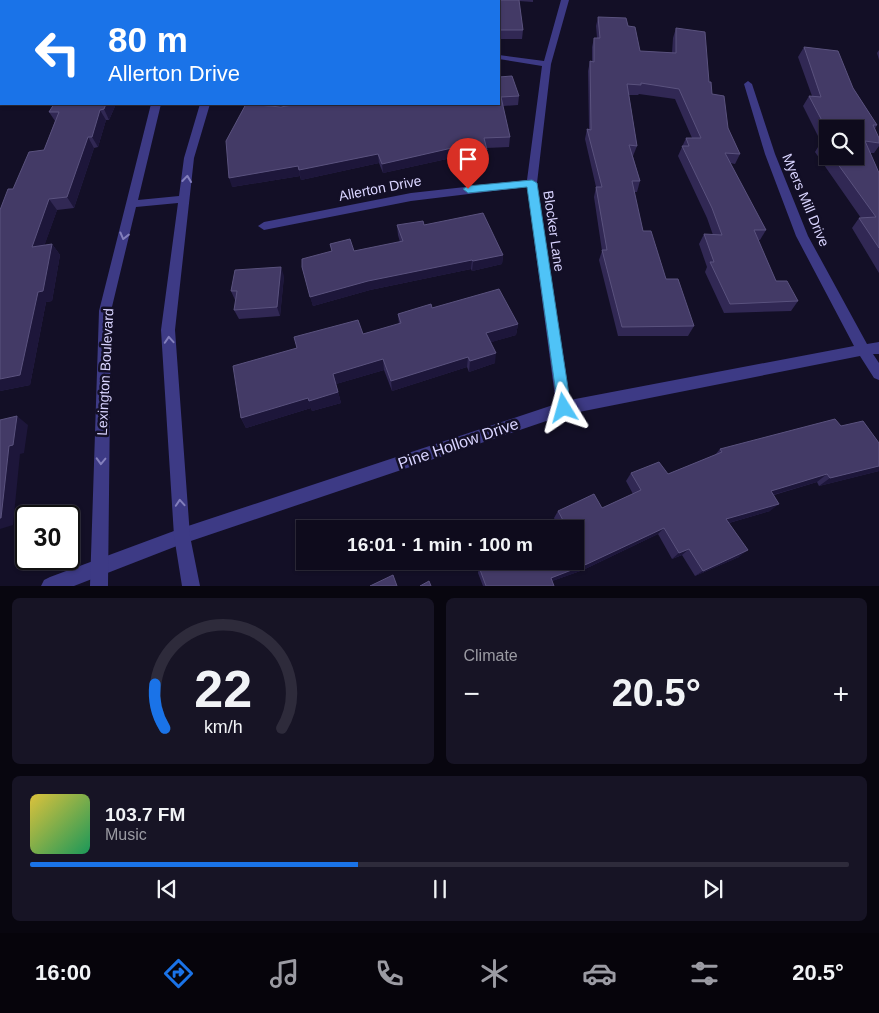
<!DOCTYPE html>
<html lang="en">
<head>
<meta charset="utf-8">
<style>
  :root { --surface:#0e0b1c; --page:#171425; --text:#f1f3f6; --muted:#9b9ba3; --line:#2e2b3b; --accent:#1a73e8 }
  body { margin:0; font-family:Arial,sans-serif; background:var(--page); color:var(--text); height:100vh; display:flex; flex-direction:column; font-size:19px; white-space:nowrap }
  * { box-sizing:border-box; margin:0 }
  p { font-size:16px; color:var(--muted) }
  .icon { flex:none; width:28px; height:28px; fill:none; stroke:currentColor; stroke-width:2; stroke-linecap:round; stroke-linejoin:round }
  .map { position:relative; height:586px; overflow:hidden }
  .panel { display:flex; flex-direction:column; gap:12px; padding:12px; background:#08060f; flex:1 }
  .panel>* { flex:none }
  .banner { position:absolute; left:0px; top:0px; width:500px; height:105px; box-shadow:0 1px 4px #0004,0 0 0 1px var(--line); background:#1a73e8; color:#fff; overflow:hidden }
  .tools { position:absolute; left:819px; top:120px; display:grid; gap:10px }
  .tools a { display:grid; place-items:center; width:45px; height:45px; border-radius:0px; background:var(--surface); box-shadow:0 1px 4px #0004,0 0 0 1px var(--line); font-size:25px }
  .speed { position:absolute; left:15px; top:505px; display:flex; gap:10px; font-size:25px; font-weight:700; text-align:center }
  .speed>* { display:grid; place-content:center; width:65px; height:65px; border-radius:50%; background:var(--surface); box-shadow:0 1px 4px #0004,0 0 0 1px var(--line); line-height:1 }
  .speed .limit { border:2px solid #111; border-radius:8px; background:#fff; color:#111 }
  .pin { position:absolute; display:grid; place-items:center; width:42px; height:42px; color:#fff; margin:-51px -21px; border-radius:50% 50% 50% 0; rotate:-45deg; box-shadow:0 0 5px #0007 }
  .pin .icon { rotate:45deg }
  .me { position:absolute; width:55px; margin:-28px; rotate:352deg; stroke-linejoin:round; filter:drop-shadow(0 0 4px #0008) }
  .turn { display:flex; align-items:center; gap:18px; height:105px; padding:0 25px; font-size:22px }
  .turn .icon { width:65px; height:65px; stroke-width:2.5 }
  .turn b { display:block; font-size:35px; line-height:42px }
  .big { font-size:38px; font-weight:700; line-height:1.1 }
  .panel .tile { flex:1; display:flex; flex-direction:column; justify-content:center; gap:8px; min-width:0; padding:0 18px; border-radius:8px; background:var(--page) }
  .panel .dial { align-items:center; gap:0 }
  .dial svg { height:130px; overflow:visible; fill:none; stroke:var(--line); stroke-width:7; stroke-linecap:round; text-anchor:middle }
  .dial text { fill:var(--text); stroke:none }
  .song { display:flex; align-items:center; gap:15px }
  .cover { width:60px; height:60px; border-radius:8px; background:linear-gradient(135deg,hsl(50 70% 55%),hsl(150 70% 35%)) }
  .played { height:5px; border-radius:2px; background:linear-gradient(90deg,var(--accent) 40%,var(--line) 40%) }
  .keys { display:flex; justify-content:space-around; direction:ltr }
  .heat { display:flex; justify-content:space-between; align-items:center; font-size:28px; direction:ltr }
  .panel .tiles { flex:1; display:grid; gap:12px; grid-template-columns:1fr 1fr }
  .tile:last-child { grid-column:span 2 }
  .trip { position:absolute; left:296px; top:520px; width:288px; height:50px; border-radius:0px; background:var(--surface); box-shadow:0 1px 4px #0004,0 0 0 1px var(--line); font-weight:700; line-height:50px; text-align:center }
  .menu { display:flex; height:80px; justify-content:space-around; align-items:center; background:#06040b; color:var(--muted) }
  .menu .icon { width:35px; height:35px }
  .menu .active { color:var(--accent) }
  .menu b { font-size:22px; color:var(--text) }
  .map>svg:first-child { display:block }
</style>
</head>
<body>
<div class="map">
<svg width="879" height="586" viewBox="0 0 879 586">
  <rect width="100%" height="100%" fill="#130f26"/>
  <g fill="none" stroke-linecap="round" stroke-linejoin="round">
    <path fill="#3d3a85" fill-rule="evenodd" d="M561 0H569L551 64 537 183 570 400 854 346 796 236 765 154 744 84 748 81 752 84 775 154 808 236 867 344 879 342V354H873L879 363V380L874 378 860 356 564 415 182 544 74 586H41L44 580 50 577 182 528 556 404 527 187 411 201 264 230 258 226 264 222 411 193 527 180 542 66 499 59V55L544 61Z"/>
    <path fill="#3d3a85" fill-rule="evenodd" d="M151 104H161L138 200 179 196 184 158 200 104H210L194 158 175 330 190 536 200 586H182L174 536 161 330 178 203 136 207 111 311 108 586H90L99 311Z"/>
  </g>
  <path fill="#312854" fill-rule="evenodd" d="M322 0H533V2L519 1 523 30 522 39H499V1Z
    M598 17 628 26 640 51 672 53 673 38 676 28 709 82 712 94 728 128 740 154 735 164 730 163 766 230 760 240H758L776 281 798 301 791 311 724 313 705 272 707 267 699 244 704 234 713 235 707 218 678 156 686 138H692L675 99 639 94 638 95H629L637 146 633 156 640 181 637 192H634L643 231 666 279 694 326 688 336H618L599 260 602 251 594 197 596 187 585 139 587 129H589L588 71 590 61H592V47L594 38H597L596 26Z
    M804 47 853 88 877 125 875 129 879 138V146L874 153H870L879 173V273L852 228 859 218H861L815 152 821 142 803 106 809 96H812L798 57ZM828 129 855 156H828Z
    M879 50V60L877 53Z
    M499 77 519 96 518 105 503 106 510 137 509 147 486 148V160H466L465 155 383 173 379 163 301 180 300 176 232 187 281 107Z
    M54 104H116L109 120H106L98 147 94 148 74 208 57 210 44 246 52 244 60 255 52 301 46 302 30 385 0 391V210L13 189 44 150 55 121 49 112Z
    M397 225H424L503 255 502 264 472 271 471 269 370 290 313 306 302 267 332 252 330 244 354 251 400 242 398 235Z
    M284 276 280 316 239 319 234 310 236 300H235L231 291Z
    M432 308 518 324 516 335 491 342 495 363 469 372 467 367 392 391 384 370 336 384 341 403 312 411 311 408 246 428 241 418 363 334 399 324 398 314Z
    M841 426 879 443V471L819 486 817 482 774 495 770 511 729 523 739 557 695 576 682 555 672 559 658 534 583 570 552 581 554 586H483L478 573 479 567 575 561 554 518 558 511 602 508 633 494 626 481 631 473 668 474 715 455 720 449Z"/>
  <path fill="#1d163a" d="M88 0H101L99 1H87Z
    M165 0H174L173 1H164Z
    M106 104H116L109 120 104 109Z
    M100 110 106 120 98 147 92 137Z
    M88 137 94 148 74 208 67 197Z
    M465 145V155L383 173 382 164Z
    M378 154 379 163 301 180 299 170Z
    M298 166 300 176 232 187 229 178Z
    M49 199 57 210 40 258 32 247Z
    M52 244 60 255 52 301 46 302 30 385 0 391V379L38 292Z
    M503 255 502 264 472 271 473 261Z
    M472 260 471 269 370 290 313 306 310 297 368 281Z
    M281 267 284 276 280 316 277 307Z
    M518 324 516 335 485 344 486 333Z
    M496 353 495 363 469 372 470 361Z
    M468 357 467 367 392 391 391 381Z
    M383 359 384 370 336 384 341 403 312 411 311 408 246 428 241 418 333 374Z
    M17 416 28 425 24 453 20 454 13 525 0 529V518L9 446Z
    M879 466V471L819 486 830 478Z
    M827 474 817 482 762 498 771 491Z
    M779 504 770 511 718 526 726 519Z
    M664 528 658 534 583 570 547 583 551 578Z
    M689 549 682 555 672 559 679 553Z
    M748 550 739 557 695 576 703 571Z"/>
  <path fill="#433a66" stroke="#5a527e" d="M51 0H88L87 1H50Z
    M129 0H165L164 1H128Z
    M283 0H287L297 1H282Z
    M322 0H519L523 30H499V1H314Z
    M598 17 626 18 628 26 635 27 640 51 676 53V28L705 32 709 82H711L712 94 724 96 728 128 740 154 725 153 766 230H754L776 281H787L798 301 730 304 710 262H714L704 234 722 235 712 208 682 146H689L686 138H701L679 89 641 83V85L627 84 637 146 629 145 640 181H632L643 231H651L666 279H678L694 326 622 327 602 250H607L596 187H602L587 129 591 130 590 61 594 62V38H600Z
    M1 42V51L0 50V43Z
    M804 47 838 51 853 88 877 125H873L879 138V143L865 141 879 173V248L859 218 876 217 832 156H855V129H828V132L809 96 821 97Z
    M512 76 519 96 501 97 510 137 484 138 487 150 466 151 465 145 382 164 378 154 299 170 298 166 229 178 226 141 246 104 281 107 297 104H499V77Z
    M54 104H106L104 109 100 110 92 137H88L67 197 49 199 32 247 52 244 43 291 38 292 20 375 0 379V210L8 189H13L29 152 44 150 59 112H49Z
    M821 141 828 142V150Z
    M483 213 503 255 473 261 472 260 368 281 310 297 302 267V259L332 251 330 244 350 239 354 251 403 241 397 225 423 221 424 225Z
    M281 267 277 307 234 310 237 291H231L235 270Z
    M499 289 518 324 486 333 496 353 470 361 468 357 391 381 383 359 333 374 338 392 309 401 308 398 241 418 233 366 297 348 294 337 358 320 363 334 401 323 398 314 431 304 432 308Z
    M17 416 13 445 9 446 1 518H0V420Z
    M835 419 841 426 863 421 879 443V466L830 478 827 474 771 491 779 504 726 519 748 550 703 571 689 549 679 553 664 528 587 564 551 578 554 586H486L479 567 493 561H575V529H549L564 522 558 511 594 494 602 508 641 490 631 473 659 462 668 474 722 452 720 449Z
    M393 575 397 586H370Z
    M429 581 431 586H420Z"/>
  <defs><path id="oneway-chevron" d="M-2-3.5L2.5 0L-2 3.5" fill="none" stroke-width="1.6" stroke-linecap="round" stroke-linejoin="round" transform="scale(1.25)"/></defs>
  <g stroke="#837fbc">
    <use href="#oneway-chevron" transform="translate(187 179) rotate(-84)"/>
    <use href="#oneway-chevron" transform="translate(124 236) rotate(104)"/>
    <use href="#oneway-chevron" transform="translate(169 340) rotate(-94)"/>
    <use href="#oneway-chevron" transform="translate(101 461) rotate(92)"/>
    <use href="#oneway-chevron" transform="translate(180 503) rotate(-94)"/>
  </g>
  <path fill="#4fc3f7" stroke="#337fa1" d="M532 180 537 183 571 408 569 412 564 414 560 412 558 408 527 187 468 193 463 189 468 186Z"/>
  <g text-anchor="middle" stroke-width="5" stroke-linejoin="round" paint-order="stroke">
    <g font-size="14" fill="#d9d4ff" stroke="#130f26">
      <text transform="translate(380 188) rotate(-11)" y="5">Allerton Drive</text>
      <text transform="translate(806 200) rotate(67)" y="5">Myers Mill Drive</text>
      <text transform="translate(554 231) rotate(82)" y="5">Blocker Lane</text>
      <text transform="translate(105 372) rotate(-87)" y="5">Lexington Boulevard</text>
    </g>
    <g font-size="16" fill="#d9d4ff" stroke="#130f26">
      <text transform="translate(458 443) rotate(-19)" y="6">Pine Hollow Drive</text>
    </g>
  </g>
</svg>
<div class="tools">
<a><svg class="icon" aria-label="search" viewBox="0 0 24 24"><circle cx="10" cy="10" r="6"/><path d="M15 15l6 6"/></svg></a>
</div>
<div class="speed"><div class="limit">30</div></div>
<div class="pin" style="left:468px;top:189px;background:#d93025"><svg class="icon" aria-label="arrive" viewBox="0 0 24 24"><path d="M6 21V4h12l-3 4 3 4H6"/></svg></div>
<svg class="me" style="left:564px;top:408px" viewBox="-20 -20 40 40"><path d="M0-17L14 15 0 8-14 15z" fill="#4fc3f7" stroke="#fff" stroke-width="4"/></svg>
<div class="trip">16:01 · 1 min · 100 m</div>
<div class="banner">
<div class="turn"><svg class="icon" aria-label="left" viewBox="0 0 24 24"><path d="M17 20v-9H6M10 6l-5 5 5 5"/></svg><div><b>80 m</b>Allerton Drive</div></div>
</div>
</div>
<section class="panel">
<div class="tiles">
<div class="tile dial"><svg viewBox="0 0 100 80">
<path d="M14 69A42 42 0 1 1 86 69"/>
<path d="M14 69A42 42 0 0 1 8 42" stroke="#1a73e8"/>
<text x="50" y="56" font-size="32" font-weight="700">22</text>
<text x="50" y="72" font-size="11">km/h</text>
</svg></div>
<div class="tile"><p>Climate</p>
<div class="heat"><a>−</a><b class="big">20.5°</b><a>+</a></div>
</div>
<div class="tile">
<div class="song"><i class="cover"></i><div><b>103.7 FM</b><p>Music</p></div></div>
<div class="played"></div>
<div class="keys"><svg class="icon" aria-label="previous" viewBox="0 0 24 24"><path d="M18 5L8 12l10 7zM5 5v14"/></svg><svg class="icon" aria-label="pause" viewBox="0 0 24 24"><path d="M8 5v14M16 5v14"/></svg><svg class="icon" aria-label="next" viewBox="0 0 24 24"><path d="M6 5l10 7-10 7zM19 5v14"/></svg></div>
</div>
</div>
</section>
<nav class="menu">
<b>16:00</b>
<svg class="icon active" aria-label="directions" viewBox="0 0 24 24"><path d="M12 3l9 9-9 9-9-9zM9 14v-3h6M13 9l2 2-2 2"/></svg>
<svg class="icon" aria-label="music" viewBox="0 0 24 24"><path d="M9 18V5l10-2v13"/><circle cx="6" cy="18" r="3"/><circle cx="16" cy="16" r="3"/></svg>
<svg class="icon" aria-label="phone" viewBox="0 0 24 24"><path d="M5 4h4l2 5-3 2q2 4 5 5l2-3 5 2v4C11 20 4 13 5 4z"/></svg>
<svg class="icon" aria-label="climate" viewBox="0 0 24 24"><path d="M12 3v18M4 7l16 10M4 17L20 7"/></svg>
<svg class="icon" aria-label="car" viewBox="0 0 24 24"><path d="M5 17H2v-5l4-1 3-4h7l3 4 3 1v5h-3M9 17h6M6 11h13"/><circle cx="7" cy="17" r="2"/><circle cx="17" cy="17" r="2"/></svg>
<svg class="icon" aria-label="filters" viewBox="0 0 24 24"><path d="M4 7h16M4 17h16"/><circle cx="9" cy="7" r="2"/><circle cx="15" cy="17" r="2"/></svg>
<b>20.5°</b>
</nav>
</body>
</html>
